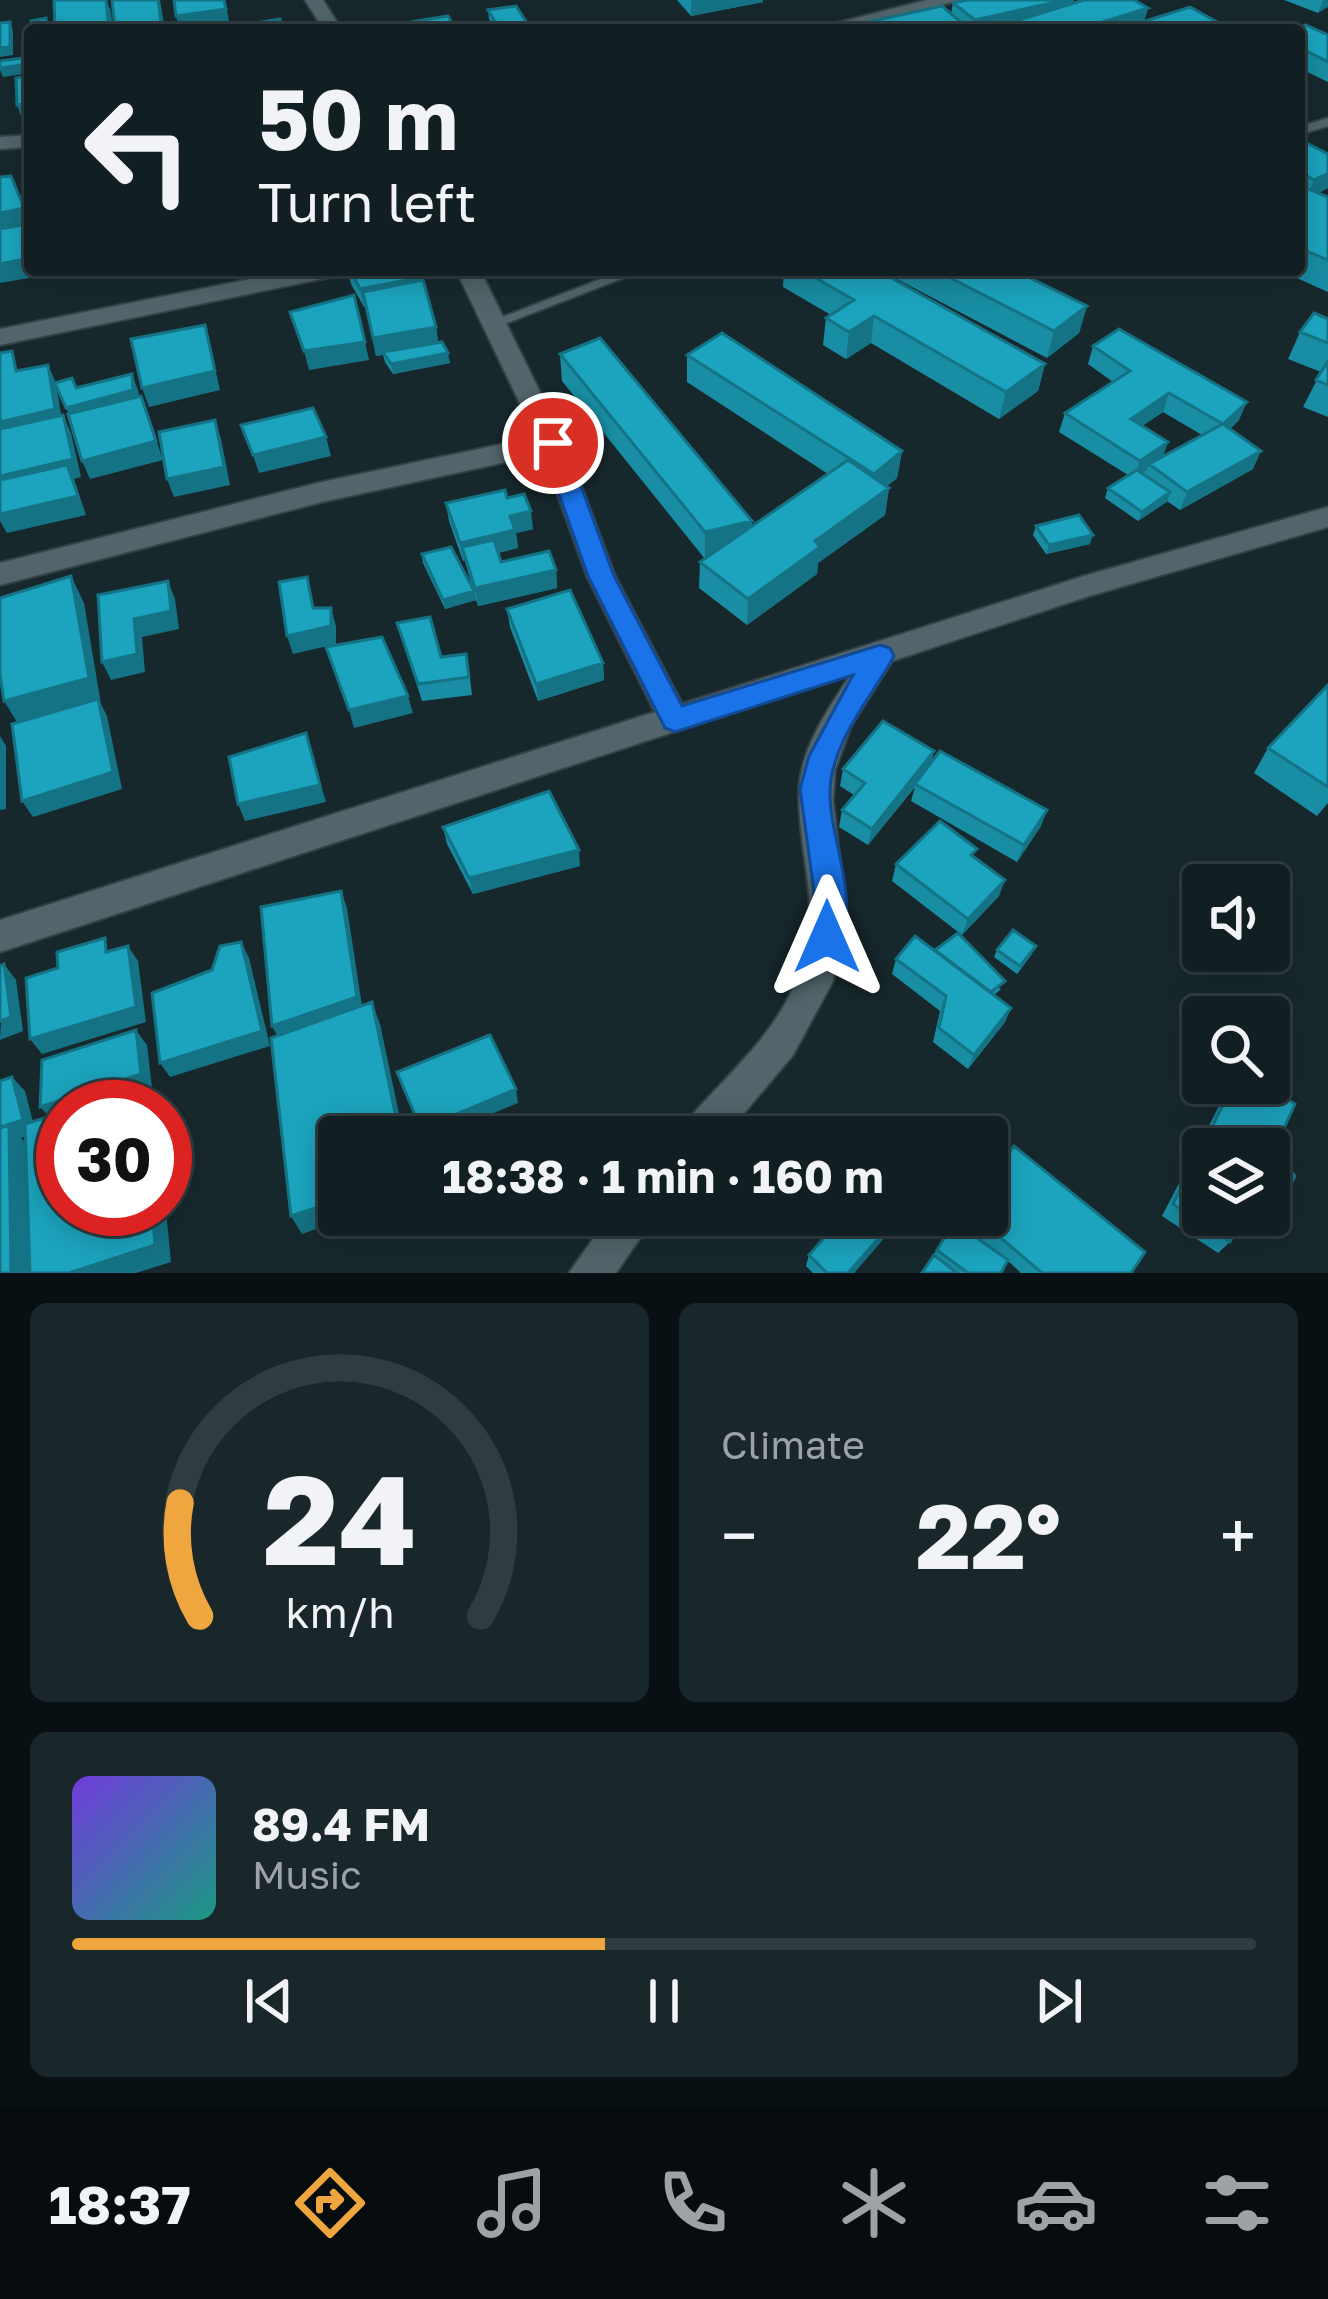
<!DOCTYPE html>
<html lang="en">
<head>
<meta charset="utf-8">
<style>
  :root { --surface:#111e22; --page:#1a272a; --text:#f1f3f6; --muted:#9ca2a5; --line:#303c40; --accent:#f0a63f }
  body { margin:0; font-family:"Golos Text",sans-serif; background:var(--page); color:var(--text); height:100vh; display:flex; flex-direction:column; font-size:45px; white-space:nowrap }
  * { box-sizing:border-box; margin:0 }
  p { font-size:39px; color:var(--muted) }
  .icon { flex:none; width:66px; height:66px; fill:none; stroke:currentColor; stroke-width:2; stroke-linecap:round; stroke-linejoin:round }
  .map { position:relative; height:1273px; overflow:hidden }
  .panel { display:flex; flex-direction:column; gap:30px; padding:30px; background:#091013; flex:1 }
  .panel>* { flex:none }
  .top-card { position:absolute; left:24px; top:24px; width:1281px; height:252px; border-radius:12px; box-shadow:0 6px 30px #0003,0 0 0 3px var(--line); background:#111e22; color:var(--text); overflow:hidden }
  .controls { position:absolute; left:1182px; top:864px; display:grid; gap:24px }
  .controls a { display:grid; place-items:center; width:108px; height:108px; border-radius:12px; background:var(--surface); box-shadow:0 6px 30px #0003,0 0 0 3px var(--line); font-size:60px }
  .speed { position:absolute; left:36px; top:1080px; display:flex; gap:24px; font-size:60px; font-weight:700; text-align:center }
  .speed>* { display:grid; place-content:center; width:156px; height:156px; border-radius:50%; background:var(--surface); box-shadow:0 6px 30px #0003,0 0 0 3px var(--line); line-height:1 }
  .speed .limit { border:18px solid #d22; background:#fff; color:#111 }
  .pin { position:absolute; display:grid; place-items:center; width:102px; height:102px; color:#fff; margin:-51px; border:6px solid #fff; border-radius:50%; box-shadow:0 3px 12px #0007 }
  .me { position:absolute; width:132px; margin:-66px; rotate:0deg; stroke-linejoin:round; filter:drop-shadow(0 0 9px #0008) }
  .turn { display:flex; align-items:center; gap:42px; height:252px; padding:0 36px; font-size:54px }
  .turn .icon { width:156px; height:156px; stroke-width:2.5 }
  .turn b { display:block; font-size:84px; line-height:102px }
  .big { font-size:90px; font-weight:700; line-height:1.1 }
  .panel .tile { flex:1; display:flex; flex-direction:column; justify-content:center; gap:18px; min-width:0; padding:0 42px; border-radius:18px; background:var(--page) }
  .panel .dial { align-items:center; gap:0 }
  .dial svg { height:312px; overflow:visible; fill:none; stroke:var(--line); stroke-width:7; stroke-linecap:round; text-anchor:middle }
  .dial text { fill:var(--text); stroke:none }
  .song { display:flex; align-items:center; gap:36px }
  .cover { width:144px; height:144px; border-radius:18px; background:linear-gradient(135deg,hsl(260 70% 55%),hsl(170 70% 35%)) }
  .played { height:12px; border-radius:6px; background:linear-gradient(90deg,var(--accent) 45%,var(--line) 45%) }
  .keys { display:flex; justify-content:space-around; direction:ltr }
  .heat { display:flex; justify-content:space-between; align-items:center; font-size:66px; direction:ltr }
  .panel .tiles { flex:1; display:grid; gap:30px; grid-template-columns:1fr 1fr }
  .tile:last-child { grid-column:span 2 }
  .trip { position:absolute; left:318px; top:1116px; width:690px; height:120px; border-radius:12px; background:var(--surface); box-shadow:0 6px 30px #0003,0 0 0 3px var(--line); font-weight:700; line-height:120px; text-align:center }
  .tabs { display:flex; height:192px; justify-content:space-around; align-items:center; background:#070c0e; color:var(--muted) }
  .tabs .icon { width:84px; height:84px }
  .tabs .on { color:var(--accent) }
  .tabs b { font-size:54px; color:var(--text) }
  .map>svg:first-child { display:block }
</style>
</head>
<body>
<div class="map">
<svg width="1328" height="1273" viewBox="0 0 1328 1273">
  <rect width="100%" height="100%" fill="#17282d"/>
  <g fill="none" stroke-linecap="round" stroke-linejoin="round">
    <g stroke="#344246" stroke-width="4">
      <path id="service" d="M1328 118V126L1299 135V127Z
        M624 270H644L499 326H489L487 323Z"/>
    </g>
    <g stroke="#344246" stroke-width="4">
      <path id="minor" d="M305 0H323L342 30H324Z
        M927 0H961L843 30H809Z
        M30 135V147L0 149V137Z
        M296 270H343L331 277 0 345V329Z
        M456 270H480L565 443 615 576 682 704 1084 576 1328 507V527L1089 596 892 661 851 726 835 770 833 800 845 908 833 981 793 1055 724 1137H679L685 1123C723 1079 778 1033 798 976 824 905 798 859 799 792 800 749 828 709 851 674L0 952V920L655 712 587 576 543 454 322 502 0 585V563L322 482 536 437Z
        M610 1215H656L616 1273H569Z"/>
    </g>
    <use href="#service" fill="#52656a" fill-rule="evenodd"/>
    <use href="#minor" fill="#52656a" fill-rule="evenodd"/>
  </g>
  <path fill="#188da3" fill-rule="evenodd" d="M677 0H763V2L691 16Z
    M1284 0H1328L1318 13Z
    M953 3H1073L1148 8 1144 21 1214 30H853L854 25 951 14Z
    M488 10 528 30H495L489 19Z
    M1299 30 1328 35V82L1299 68Z
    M1299 139 1328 154V188L1318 193 1328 197V292L1279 270H1299Z
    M348 270H419L436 327 438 343 450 363 393 374 385 362 383 355 376 356 366 307H364L351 284Z
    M784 270H877L1045 364 1038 391 999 419 871 343 846 359 823 345 826 318 831 315 783 287Z
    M896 270H1014L1087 306 1079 333 1047 358 895 278Z
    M1328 319V417L1303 407 1321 372 1288 359 1300 332Z
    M1093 346 1239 420 1230 429 1253 469 1180 510 1167 501 1138 521 1105 498 1108 488 1128 475 1059 432 1065 413 1113 382 1088 364ZM1163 412 1202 435 1163 456 1168 442 1142 426Z
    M560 354 752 521V526L828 474 687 382V355L902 451 897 478 887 486 889 488 885 515 818 563 817 574 747 625 699 588 700 562 705 559 562 381Z
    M507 498 533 529 516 533 518 548 498 553 501 562 556 570 557 588 478 606 475 597 476 600 445 609 423 563 422 554 472 587 465 561H463L449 521 446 503Z
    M1036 526 1090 544 1046 554 1033 535Z
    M507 609 603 663 604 680 538 701 510 627Z
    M397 623 441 657 469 671 472 695 422 701Z
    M1328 685V803L1317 816 1254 773 1268 748Z
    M934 751 931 763 1041 826 1017 862 911 801 915 787 868 845 839 827 842 810 854 795 840 786 843 769Z
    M443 827 580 866 473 894 447 844Z
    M974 857 999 896 962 935 892 881 896 864Z
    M935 950 1001 989 994 995 1011 1008 1005 1022 968 1069 933 1042 940 1011 892 974 896 959Z
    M997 950 1032 954 1017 974 994 957Z
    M1231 1083H1261L1274 1150 1275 1218 1262 1230 1242 1216 1230 1242 1218 1253 1162 1216ZM1269 1149V1215H1203Z
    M844 1215H904L854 1273H813L806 1266 809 1255Z
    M963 1215H987L1131 1273H1021L1008 1261 1001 1273H922L954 1222 995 1251 960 1221Z"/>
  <path fill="#147385" d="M106 0 111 11 113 30H100Z
    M158 0H160L165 30H116L115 28Z
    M225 0 230 26 204 30H180L176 16Z
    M691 0H763V2L691 16Z
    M1065 0H1074L1071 15 996 27 995 30H973L975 20Z
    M1323 0H1328V7L1318 13Z
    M1148 8 1142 30H1077Z
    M10 22 13 31V55L0 57V48Z
    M1217 22 1214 30H1193Z
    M527 23 528 30H499V28Z
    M963 24 962 30H934Z
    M30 64V73L3 77 0 70V68Z
    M30 103V121L23 122 17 105Z
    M1328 173V188L1307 198 1314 180Z
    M24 208 30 222V226L28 227 30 232V245L0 233V213Z
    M30 258V270H39L40 276 0 283V264Z
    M422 277 425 296 364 307 360 289Z
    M1087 306 1079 333 1047 358 1054 331Z
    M874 316 871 343 846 359 849 332Z
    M205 325 220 390 149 407 142 388Z
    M436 327 439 346 376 356 373 338Z
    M365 342 369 360 309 370 304 351Z
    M448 353 450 363 393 374 391 364Z
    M1045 364 1038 391 999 419 1006 392Z
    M48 365 56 383 63 427 0 442V422Z
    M132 374 139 393 140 409 74 427 66 408Z
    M1169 393 1163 412 1125 437 1131 419Z
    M141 396 163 460 90 479 82 461Z
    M1247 402 1239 420 1215 442 1223 424Z
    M63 415 71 433 81 477 74 479 86 515 7 533 0 521V476Z
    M215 420 221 439 230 485 174 497 167 479Z
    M326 437 331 456 259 473 253 455Z
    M1168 442 1161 461 1149 464 1147 470 1133 479 1140 461Z
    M902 451 897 478 870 501 874 474Z
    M1261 451 1253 469 1180 510 1187 492Z
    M889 488 885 515 818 563 817 574 747 625 748 599 815 541Z
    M1170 492 1167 502 1138 521 1142 512Z
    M531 511 533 529 516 533 518 548 467 560 462 547 465 561H463L460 543 510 516Z
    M752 521 750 548 705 559V532Z
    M1093 535 1090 544 1046 554 1049 545Z
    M556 570 557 588 478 606 475 588Z
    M71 576 84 603 101 704 107 716 122 789 33 817 22 801 20 727 4 701Z
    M168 581 175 599 179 629 142 637 145 672 111 680 102 662 134 619Z
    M474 591 476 600 445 609 443 600Z
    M331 608 336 626V644L293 654 287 636Z
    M603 663 604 680 538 701 536 684Z
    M408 696 413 713 354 728 349 710Z
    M306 733 326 802 245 821 238 804Z
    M0 736 6 746V809L0 810Z
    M934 751 929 768 868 845 872 829Z
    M1047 810 1041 826 1017 862 1024 845Z
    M579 850 580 866 473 894 469 878Z
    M1005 880 999 896 962 935 968 919Z
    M341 891 347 908 363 1012 280 1041 272 1026Z
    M241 942 249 958 270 1046 170 1077 160 1063Z
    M128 946 138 961 146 1022 42 1054 30 1039Z
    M4 964 16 980 23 1031 0 1040Z
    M372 1002 380 1024 404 1137H400Z
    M1011 1008 1005 1022 968 1069 974 1055Z
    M136 1030 147 1045 152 1088 143 1091 155 1107H63V1117L53 1120 40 1107Z
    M12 1077 25 1091 36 1133 21 1138 28 1145 31 1273H11L0 1145Z
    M516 1089 518 1103 437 1137H424L421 1129Z
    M339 1200V1215H355L302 1234 291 1216Z
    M165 1201 171 1262 136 1273H69L152 1209H165Z
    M899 1215H904L854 1273H848Z"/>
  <path fill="#1ca4be" stroke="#147385" stroke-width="3" d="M54 0H106L109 29 55 30Z
    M112 0H158L161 22 115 28Z
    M174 0H224L226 9 176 16Z
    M967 0H1065L975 20 953 3Z
    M1084 0H1134L1148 8 1077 30H1000L996 27Z
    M516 6 527 23 499 28 488 10Z
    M942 6 963 24 934 30H859L854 25Z
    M1190 7 1217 22 1193 30H1116Z
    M448 16 456 30H402L398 24Z
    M46 18 47 30H32L31 21Z
    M280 19 283 30H251L250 24Z
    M226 21 228 30H184L183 26Z
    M10 22V47L0 48V23Z
    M1306 25 1328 35V62L1299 47V30H1293Z
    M30 57V64L0 68V61Z
    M30 67V76L23 77V68Z
    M30 76V103L17 105 16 78Z
    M1299 139 1328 154V173L1314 180 1299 171Z
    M11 176 24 208 0 213V177Z
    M1299 185 1328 197V260L1299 248Z
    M27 224 30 258 0 264V229Z
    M350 270H419L422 277 360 289Z
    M802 270H877L1045 364 1006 392 874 316 849 332 826 318 854 300Z
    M935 270H1014L1087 306 1054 331Z
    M423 280 436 327 373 338 363 292Z
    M354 295 365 342 304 351 290 312Z
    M1314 313 1328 319V343L1300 332Z
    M205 325 215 371 142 388 131 339Z
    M1119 329 1247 402 1223 424 1169 393 1131 419 1168 442 1140 461 1065 413 1130 371 1093 346Z
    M722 333 902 451 874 474 687 355Z
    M600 338 752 521 705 532 560 354Z
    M442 342 448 353 391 364 383 352Z
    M12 351 16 371 48 365 55 409 0 422V353Z
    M1328 361V385L1316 380Z
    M132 374 133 390 66 408 55 383 72 378 76 388Z
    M141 396 156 441 82 461 68 414Z
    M313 408 326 437 253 455 241 425Z
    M63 415 73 459 0 476V429Z
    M215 420 224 467 167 479 159 432Z
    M1223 424 1261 451 1187 492 1149 464Z
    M848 460 889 488 815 541 820 547 748 599 700 562Z
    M67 465 78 496 0 514V480Z
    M1137 470 1170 492 1142 512 1108 488Z
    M505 490 507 498 524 494 531 511 510 516 515 530 460 543 446 503Z
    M1079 515 1093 535 1049 545 1036 526Z
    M494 540 501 562 549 551 556 570 475 588 462 547Z
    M451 547 474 591 443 600 422 554Z
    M71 576 89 678 4 701 0 675V598Z
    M307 577 313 608H331V626L287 636 279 582Z
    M168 581 171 611 134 619 137 654 102 662 98 595Z
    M570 590 603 663 536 684 507 609Z
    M430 617 441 657 466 654 469 677 418 684 397 623Z
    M382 637 408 696 349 710 326 647Z
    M1328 685V787L1268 748Z
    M98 699 113 772 22 801 12 724Z
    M883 721 934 751 872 829 842 810 865 783 843 769Z
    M306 733 320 785 238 804 229 757Z
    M940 751 1047 810 1024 845 915 784Z
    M549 791 579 850 469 878 443 827Z
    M940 821 977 849 971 855 1005 880 968 919 896 864Z
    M341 891 357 997 272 1026 261 907Z
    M1013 930 1036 946 1020 966 997 950Z
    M958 933 1005 981 991 992 935 950Z
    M915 936 1011 1008 974 1055 939 1028 946 996 896 959Z
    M105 938 106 952 128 946 136 1007 30 1039 26 978 58 968 57 952Z
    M241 942 262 1031 160 1063 152 993 212 970 220 946Z
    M4 964 11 1017 0 1021V966Z
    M372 1002 400 1137H339V1200L291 1216 271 1038Z
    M136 1030 141 1074 40 1107 42 1060Z
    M490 1035 516 1089 421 1129 397 1072Z
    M12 1077 23 1120 0 1127V1081Z
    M1234 1083H1261L1295 1104 1274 1150 1295 1176 1275 1218 1269 1214V1149H1203V1215H1242L1230 1242 1173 1204Z
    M141 1089 142 1107H80Z
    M63 1112V1209H152L155 1245 69 1273H30L25 1124Z
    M9 1125 11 1273H0V1128Z
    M924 1126 936 1137H914Z
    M1014 1146 1145 1252 1131 1273H1042L974 1215H987V1182Z
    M844 1215H899L848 1273H827L809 1255Z
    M954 1222 1008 1260 1001 1273H968L937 1250Z
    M934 1255 957 1273H922Z"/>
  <path fill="#1a73e8" stroke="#114b97" stroke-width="3" d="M553 435 565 443 614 576 682 706 880 645 890 648 894 656C872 697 832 740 830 790 829 841 861 897 839 947L827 951 816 947 811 937 814 891 800 789 809 756 853 675 675 732 665 728 588 576 541 443Z"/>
</svg>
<div class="controls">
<a><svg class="icon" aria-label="sound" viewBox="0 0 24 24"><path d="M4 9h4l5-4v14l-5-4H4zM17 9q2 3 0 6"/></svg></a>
<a><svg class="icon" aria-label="search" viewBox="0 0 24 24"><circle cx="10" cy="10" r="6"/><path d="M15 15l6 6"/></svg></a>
<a><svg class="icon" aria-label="layers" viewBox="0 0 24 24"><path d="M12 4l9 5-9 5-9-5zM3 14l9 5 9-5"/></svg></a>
</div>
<div class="speed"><div class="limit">30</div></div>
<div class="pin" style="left:553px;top:443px;background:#d93025"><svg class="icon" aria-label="arrive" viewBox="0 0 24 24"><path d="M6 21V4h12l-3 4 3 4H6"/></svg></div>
<svg class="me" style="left:827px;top:937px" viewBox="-20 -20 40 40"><path d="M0-17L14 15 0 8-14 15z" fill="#1a73e8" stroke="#fff" stroke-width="4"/></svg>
<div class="trip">18:38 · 1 min · 160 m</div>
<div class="top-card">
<div class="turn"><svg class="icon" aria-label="left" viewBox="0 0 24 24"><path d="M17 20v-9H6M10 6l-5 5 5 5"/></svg><div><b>50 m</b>Turn left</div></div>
</div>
</div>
<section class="panel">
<div class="tiles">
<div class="tile dial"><svg viewBox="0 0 100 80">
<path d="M14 69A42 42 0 1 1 86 69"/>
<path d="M14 69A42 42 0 0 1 9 40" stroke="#f0a63f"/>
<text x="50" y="56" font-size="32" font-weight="700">24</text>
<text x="50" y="72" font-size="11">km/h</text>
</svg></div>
<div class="tile"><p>Climate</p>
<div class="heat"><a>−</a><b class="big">22°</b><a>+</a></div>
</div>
<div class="tile">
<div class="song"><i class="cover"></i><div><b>89.4 FM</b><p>Music</p></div></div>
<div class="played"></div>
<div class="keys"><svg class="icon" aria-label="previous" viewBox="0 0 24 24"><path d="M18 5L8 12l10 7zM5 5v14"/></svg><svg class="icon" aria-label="pause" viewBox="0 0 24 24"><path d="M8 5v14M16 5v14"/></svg><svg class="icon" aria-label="next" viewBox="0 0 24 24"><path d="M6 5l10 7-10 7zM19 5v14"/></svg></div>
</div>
</div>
</section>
<nav class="tabs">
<b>18:37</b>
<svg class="icon on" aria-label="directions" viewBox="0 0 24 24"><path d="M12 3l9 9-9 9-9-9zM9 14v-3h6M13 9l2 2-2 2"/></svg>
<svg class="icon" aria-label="music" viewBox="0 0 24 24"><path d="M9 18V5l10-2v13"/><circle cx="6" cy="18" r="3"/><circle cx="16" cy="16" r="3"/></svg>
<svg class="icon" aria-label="phone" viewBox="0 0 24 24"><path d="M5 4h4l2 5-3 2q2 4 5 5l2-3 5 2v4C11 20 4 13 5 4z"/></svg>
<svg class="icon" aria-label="climate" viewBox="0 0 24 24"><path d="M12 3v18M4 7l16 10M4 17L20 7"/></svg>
<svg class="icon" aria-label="car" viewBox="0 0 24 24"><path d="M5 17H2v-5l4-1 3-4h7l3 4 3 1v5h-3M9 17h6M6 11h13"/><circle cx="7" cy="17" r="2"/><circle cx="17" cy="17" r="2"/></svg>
<svg class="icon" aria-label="filters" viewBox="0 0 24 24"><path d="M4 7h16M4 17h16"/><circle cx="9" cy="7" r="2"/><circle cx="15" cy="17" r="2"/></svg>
</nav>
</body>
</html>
